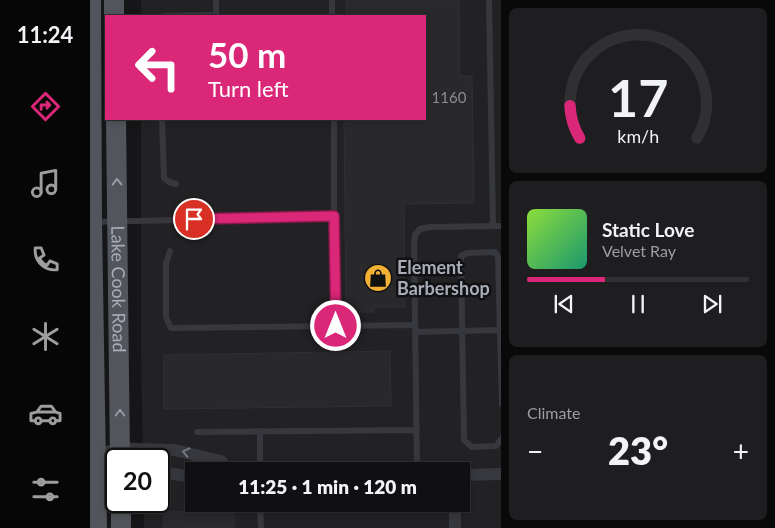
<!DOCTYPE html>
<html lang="en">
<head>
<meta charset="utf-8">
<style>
  :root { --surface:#101012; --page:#1e1e20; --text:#f1f3f6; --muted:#9c9d9f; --line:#303032; --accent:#db2777 }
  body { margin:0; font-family:Lato,sans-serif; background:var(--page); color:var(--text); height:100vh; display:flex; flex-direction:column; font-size:19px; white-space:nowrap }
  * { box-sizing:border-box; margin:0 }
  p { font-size:16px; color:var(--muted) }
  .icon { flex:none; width:28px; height:28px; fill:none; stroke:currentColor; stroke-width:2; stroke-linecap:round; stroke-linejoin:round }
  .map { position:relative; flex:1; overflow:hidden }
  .panel { display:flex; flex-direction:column; gap:8px; padding:8px; background:#09090a; width:274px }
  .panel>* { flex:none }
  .top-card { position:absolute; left:15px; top:15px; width:321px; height:105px; border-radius:0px; box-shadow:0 2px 8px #0003,0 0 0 1px var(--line); background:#db2777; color:#fff; overflow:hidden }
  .speed { position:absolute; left:15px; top:448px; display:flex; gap:10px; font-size:25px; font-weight:700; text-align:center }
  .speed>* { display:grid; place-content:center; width:65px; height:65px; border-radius:50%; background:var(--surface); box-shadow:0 2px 8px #0003,0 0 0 1px var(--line); line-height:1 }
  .speed .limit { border:2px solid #111; border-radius:8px; background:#fff; color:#111 }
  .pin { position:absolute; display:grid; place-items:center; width:42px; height:42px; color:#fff; margin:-21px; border:2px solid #fff; border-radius:50%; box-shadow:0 1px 5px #0007 }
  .me { position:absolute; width:55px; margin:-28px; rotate:0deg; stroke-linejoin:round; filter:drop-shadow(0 0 4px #0008) }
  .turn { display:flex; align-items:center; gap:18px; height:105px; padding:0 20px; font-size:22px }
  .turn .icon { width:65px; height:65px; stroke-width:2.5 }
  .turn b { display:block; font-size:35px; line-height:42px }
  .big { font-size:38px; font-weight:800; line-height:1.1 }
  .panel .widget { flex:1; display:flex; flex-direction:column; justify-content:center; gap:8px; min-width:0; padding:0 18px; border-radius:8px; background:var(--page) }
  .panel .dial { align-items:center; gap:0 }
  .dial svg { height:130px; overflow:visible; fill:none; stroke:var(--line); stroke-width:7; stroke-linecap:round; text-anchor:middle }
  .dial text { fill:var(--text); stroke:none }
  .song { display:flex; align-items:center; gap:15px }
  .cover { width:60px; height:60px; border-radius:8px; background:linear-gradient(135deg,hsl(90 70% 55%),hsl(160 70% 35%)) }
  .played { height:5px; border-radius:2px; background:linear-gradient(90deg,var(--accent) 35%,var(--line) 35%) }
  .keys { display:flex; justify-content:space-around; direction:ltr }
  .heat { display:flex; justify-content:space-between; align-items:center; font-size:28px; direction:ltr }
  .trip { position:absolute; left:95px; top:462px; width:285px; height:50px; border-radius:0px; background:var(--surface); box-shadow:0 2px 8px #0003,0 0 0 1px var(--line); font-weight:800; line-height:50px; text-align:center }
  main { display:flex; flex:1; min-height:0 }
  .dock { display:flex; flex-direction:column; width:90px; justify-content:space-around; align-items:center; background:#060607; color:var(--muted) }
  .dock .icon { width:35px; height:35px }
  .dock .selected { color:var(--accent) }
  .dock b { font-size:22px; color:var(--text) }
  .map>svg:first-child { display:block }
</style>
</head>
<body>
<main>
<nav class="dock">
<b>11:24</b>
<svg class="icon selected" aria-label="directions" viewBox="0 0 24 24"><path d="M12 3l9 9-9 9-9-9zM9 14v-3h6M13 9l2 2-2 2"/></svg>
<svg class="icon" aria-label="music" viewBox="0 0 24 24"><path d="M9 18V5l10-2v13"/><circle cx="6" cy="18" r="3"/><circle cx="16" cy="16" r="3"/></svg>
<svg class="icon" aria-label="phone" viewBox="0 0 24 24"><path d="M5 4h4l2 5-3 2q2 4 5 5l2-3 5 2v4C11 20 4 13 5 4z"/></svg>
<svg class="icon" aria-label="climate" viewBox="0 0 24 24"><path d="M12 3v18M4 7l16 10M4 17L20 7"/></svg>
<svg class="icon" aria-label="car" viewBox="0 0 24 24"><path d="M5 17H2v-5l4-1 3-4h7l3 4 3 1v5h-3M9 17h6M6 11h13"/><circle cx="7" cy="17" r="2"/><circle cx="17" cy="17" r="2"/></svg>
<svg class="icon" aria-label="filters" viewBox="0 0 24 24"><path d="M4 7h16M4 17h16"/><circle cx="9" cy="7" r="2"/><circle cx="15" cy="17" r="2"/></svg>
</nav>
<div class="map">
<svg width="412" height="528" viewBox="0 0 412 528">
  <rect width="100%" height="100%" fill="#161618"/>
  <path fill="#222225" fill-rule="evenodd" d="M51 0H411V528H54L53 501H69V459H53L51 355V119H335V16H51ZM104 471H371V504H104Z"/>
  <path fill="#29292c" stroke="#303034" d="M256 0H369L370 76H382L384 203 314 204 315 307H284V312H262V307H256L254 123H258V119H335V16H257Z
    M300 351 301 406 74 409V355Z
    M144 511V528H74V512Z"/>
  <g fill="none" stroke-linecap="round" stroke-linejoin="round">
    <path stroke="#37383d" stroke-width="6" d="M242 0V16
      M399 0 403 226
      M73 16 126 15V0
      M72 119 74 178 79 182 86 184
      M244 216 246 326
      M5 222 244 216V119
      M80 251 76 264V317L81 328 325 325
      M325 332 410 330
      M412 404 408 257 405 252 377 253 371 256 374 440 382 447 406 446 412 438
      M170 431V471
      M107 432 327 430
      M327 471 324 242 325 235 330 229 340 227 412 226
      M170 504 171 528"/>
    <path stroke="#37383d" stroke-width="12" d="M0 457 30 448 48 449 84 450 131 461 139 471
      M69 472 104 477
      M371 475 412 474
      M365 504V528"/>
    <g stroke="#53555c" stroke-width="20">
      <path d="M1 0 2 222 7 528"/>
      <path d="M24 0V16"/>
      <path id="s1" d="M26 119 30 459"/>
      <path d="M31 501V528"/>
    </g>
  </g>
  <defs><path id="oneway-chevron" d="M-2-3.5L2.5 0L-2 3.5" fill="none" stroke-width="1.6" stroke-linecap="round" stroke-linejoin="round" transform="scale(1.25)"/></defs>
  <g stroke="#979ba6">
    <use href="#oneway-chevron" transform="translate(27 182) rotate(-91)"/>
    <use href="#oneway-chevron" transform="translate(30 413) rotate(-90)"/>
  </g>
  <use stroke="#757881" href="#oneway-chevron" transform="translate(96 452) rotate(-167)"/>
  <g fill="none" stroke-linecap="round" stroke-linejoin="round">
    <g stroke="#8e194d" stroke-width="12">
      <path id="route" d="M104 219 244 216 246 326"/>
    </g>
    <use href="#route" stroke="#db2777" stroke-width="9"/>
  </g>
  <defs>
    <g id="shop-disc" transform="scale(1.4375)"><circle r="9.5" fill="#f2b134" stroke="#111113"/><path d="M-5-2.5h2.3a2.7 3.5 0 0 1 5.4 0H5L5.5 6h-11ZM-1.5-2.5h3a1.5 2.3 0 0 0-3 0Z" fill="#111"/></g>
  </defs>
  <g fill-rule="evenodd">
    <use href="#shop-disc" x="288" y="278"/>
  </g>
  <g text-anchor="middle" stroke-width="5" stroke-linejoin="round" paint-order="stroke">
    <g font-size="15" fill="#888b94">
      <text x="359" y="103">1160</text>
    </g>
    <g font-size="18" font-weight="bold" fill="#a8adb8" stroke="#111113" text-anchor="start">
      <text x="307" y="274">Element<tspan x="307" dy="21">Barbershop</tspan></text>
    </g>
    <g font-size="18" fill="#a8adb8" stroke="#111113">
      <text dy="6" stroke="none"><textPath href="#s1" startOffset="170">Lake Cook Road</textPath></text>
    </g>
  </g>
</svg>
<div class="speed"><div class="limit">20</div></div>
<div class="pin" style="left:104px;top:219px;background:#d93025"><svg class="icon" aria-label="arrive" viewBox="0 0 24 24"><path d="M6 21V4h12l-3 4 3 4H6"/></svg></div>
<svg class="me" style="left:246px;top:326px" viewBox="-20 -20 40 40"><circle r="17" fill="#db2777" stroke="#fff" stroke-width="3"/><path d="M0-11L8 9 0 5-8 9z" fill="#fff"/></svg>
<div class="trip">11:25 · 1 min · 120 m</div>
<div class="top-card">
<div class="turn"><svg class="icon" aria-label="left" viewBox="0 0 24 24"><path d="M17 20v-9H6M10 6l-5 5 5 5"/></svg><div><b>50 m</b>Turn left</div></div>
</div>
</div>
<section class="panel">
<div class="widget dial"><svg viewBox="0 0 100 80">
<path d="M14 69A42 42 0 1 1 86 69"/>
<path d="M14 69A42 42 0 0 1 8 49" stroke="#db2777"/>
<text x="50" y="56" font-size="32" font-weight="700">17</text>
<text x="50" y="72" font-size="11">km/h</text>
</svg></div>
<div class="widget">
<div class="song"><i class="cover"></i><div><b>Static Love</b><p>Velvet Ray</p></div></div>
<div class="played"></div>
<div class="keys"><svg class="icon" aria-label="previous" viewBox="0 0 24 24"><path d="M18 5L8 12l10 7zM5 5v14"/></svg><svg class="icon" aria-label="pause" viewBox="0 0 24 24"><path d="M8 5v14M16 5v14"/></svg><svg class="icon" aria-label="next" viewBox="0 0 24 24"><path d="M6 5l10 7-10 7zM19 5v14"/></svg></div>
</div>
<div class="widget"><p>Climate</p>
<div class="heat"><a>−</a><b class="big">23°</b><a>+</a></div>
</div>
</section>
</main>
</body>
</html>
